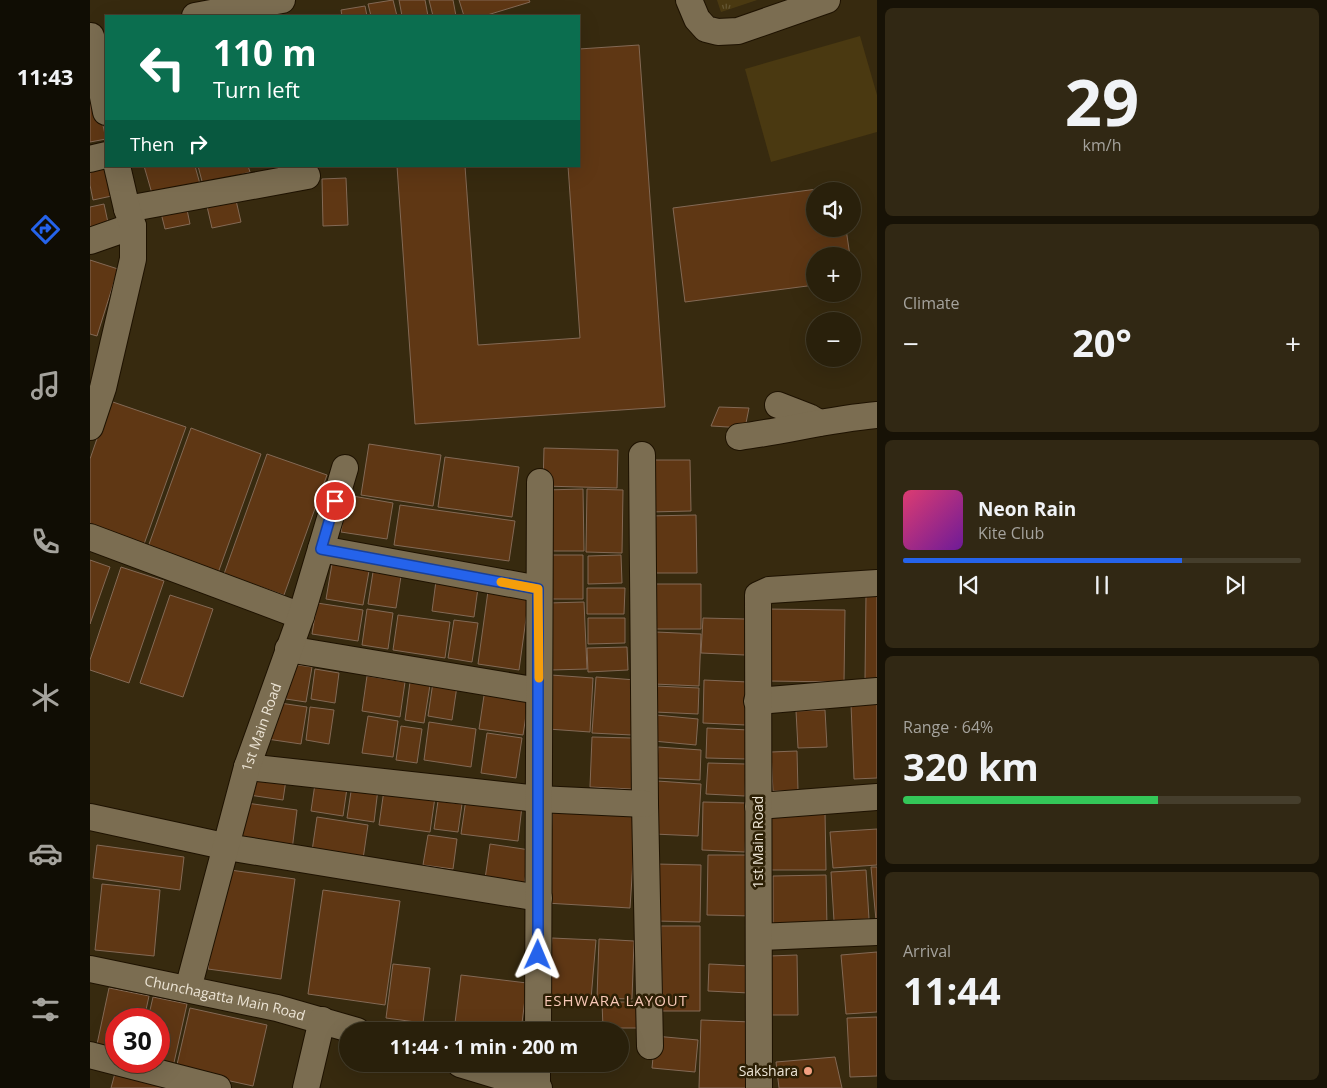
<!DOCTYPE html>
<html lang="en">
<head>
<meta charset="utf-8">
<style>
  :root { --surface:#29200b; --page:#312814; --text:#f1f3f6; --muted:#a5a39d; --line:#453e2c; --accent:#2563eb }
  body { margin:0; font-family:"Open Sans",sans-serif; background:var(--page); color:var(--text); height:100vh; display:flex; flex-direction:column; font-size:19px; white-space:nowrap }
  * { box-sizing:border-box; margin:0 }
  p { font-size:16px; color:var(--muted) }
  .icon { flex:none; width:28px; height:28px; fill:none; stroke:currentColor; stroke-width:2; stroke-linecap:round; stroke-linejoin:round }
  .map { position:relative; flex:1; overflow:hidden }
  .sheet { display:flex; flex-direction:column; gap:8px; padding:8px; background:#171206; width:450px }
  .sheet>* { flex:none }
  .guide { position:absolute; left:15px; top:15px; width:475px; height:152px; border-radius:0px; box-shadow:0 5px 20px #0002,0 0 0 1px var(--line); background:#0b6e4f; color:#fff; overflow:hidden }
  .fabs { position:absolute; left:716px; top:182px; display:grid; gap:10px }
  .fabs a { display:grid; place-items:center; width:55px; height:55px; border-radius:50%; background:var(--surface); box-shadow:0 5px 20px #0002,0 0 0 1px var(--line); font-size:25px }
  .speed { position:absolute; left:15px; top:1008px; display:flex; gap:10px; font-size:25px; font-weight:700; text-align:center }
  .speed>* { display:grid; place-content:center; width:65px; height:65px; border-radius:50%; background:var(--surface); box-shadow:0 5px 20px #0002,0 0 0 1px var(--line); line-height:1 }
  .speed .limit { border:8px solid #d22; background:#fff; color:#111 }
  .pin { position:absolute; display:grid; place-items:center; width:42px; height:42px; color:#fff; margin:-21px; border:2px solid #fff; border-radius:50%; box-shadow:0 1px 5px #0007 }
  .me { position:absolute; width:55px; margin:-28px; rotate:1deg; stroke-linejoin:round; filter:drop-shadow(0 0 4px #0008) }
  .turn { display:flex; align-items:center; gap:18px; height:105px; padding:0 25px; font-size:22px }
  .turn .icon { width:65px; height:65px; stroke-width:2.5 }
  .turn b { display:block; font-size:35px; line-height:42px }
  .then { display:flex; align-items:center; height:48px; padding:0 25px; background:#0003; gap:10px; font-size:19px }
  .big { font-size:38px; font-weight:700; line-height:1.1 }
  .sheet .card { flex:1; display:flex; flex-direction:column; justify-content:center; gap:8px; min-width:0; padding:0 18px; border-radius:8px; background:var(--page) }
  .sheet .dial { align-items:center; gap:0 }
  .dial b { font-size:65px; line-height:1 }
  .song { display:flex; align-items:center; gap:15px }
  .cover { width:60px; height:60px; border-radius:8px; background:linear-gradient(135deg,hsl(340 70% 55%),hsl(280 70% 35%)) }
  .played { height:5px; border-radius:2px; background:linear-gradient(90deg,var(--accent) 70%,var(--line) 70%) }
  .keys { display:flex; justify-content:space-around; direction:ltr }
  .heat { display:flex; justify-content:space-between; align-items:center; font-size:28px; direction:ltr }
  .charge { height:8px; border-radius:4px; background:linear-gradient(90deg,#34c759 64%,var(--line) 0) }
  .trip { position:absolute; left:249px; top:1022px; width:290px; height:50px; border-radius:25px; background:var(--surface); box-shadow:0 5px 20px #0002,0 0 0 1px var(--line); font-weight:700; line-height:50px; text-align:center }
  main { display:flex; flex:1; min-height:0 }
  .tabs { display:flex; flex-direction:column; width:90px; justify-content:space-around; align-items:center; background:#100d04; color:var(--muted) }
  .tabs .icon { width:35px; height:35px }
  .tabs .on { color:var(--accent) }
  .tabs b { font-size:22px; color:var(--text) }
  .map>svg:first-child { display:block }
</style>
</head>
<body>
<main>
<nav class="tabs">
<b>11:43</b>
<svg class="icon on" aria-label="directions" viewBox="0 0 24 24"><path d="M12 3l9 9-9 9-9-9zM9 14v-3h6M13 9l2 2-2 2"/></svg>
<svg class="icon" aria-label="music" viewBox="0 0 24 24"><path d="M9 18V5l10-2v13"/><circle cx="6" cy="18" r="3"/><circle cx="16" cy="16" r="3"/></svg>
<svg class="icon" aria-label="phone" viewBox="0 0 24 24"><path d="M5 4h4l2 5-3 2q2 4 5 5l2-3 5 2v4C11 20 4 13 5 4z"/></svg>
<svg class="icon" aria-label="climate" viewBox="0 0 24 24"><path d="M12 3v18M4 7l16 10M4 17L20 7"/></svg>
<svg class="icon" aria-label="car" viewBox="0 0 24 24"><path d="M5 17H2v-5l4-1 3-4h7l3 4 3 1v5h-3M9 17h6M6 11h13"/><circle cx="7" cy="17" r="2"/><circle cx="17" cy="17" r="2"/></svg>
<svg class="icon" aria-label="filters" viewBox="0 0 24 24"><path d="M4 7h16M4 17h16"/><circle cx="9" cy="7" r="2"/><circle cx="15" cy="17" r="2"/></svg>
</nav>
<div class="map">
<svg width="787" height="1088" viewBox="0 0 787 1088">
  <defs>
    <pattern id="grass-tufts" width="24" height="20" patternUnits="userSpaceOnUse" patternTransform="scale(1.25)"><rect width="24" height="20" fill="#4a3911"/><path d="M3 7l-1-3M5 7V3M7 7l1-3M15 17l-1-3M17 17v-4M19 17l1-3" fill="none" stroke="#645633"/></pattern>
  </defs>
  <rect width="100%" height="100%" fill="#372a0f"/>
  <path fill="url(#grass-tufts)" d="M627 0H667L631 12Z"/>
  <path fill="#4a3911" d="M770 36 787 95V132L681 162 655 69Z"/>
  <path fill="#5f3714" stroke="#836955" d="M303 0 307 16H281L278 4Z
    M309 0H335L338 16H312Z
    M339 0H363L366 16H343Z
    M369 0H439L440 2 394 16H374Z
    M275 6 277 16H252L251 10Z
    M549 45 575 407 325 424 307 166H375L388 345 490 338 478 166H489V49Z
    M0 66 16 139 0 142Z
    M16 156 31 194 3 200 0 185V160Z
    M54 166H105L110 184 63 197Z
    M108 166H158L160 172 113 185Z
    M256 178 258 225 233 226 232 179Z
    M750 186 751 191H725V229H756L760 256H725V285L595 302 583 208Z
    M145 196 151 222 122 228 116 202Z
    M95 200 100 224 75 229 69 205Z
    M14 204 20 232 0 236V207Z
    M0 260 28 269 7 336 0 334Z
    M20 401 96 427 53 547 0 529V459Z
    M629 407 659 408 655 428 621 426Z
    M101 428 171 454 128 573 58 547Z
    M279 444 351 455 343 506 271 495Z
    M454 448 528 450 527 488 453 486Z
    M177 454 237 475 194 595 134 574Z
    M355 457 429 467 422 517 348 507Z
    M558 460H600L601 511 560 512Z
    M493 489 494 551H456L455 490Z
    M497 489 533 490 532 553 496 552Z
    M257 495 303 503 297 539 251 532Z
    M310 505 425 521 419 561 304 545Z
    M606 515 607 573H559L558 516Z
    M458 555H493V599H458Z
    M531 555 532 583 498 584V556Z
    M0 560 20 567 0 624Z
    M242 564 279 571 273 605 236 599Z
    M31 567 74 581 39 683 0 670V660Z
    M283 572 311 576 306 608 278 604Z
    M346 581 388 588 384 617 342 611Z
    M563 584H611V629H563Z
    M497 588H535L534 614H497Z
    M398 591 439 597 429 670 388 664Z
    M776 594H787V680H775Z
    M80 595 123 609 93 697 50 683Z
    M494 602 497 669 461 670 458 603Z
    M227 603 273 610 268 641 222 634Z
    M277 609 303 613 298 649 272 645Z
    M677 609 755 610 754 682 676 681Z
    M308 615 360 622 355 658 303 650Z
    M498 618H535V643L498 644Z
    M613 618 656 619 655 655 611 653Z
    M364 620 388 623 382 662 358 658Z
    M566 632 611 634 609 686 564 684Z
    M537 647 538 670 498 672 497 648Z
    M194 663 222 667 216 702 189 698Z
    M225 669 249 673 245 703 221 699Z
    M461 675 503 678 500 732 458 729Z
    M277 676 315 682 310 717 272 711Z
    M506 677 546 680 542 735 502 733Z
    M614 680 658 682 656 725 613 723Z
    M320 682 340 685 334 723 315 720Z
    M343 682 367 686 362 720 338 716Z
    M566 686 609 688 608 714 565 712Z
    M395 689 439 696 433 735 389 729Z
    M183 702 217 707 211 744 177 739Z
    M787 703V778L764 779 761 704Z
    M220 707 244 710 239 744 216 740Z
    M735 710 737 747 708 748 706 711Z
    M566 715 608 719 606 745 563 741Z
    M278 716 308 721 303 757 272 753Z
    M339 722 386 729 381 767 334 760Z
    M311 726 332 729 327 763 306 760Z
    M617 728 659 730 658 759 616 758Z
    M397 733 432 738 426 778 391 773Z
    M502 737 543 738 542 789 500 787Z
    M568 747 611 750 610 780 566 778Z
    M707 751 708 791H683L681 752Z
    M618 763 656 764 655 796 616 794Z
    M163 768 197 773 193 800 159 795Z
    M226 777 258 781 253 816 221 811Z
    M567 781 611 784 608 836 564 834Z
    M262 785 288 789 284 822 257 818Z
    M294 790 345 797 340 832 289 825Z
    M376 799 432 806 428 841 371 834Z
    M348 801 372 804 368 832 344 829Z
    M149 802 207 810 202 850 144 843Z
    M613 802 657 803 655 852 612 850Z
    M463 809 546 815 540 908 456 903Z
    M680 811H735L736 870H681Z
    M227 817 278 825 273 859 222 851Z
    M787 829V865L743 868 740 832Z
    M338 835 367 839 363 869 333 865Z
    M400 844 440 850 434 885 395 879Z
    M7 845 94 857 90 890 3 878Z
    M618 855H666L665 916 617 915Z
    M566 864 611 865 610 922 565 921Z
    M781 867H787V920H786Z
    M133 869 205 879 191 979 118 969Z
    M776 870 779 919 744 921 741 872Z
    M736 875 737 927 683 928V876Z
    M12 884 70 890 64 956 5 950Z
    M233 890 310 901 295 1005 218 994Z
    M571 926H610V1011H572Z
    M462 938 506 940 501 999 458 996Z
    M509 939 544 941 542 999 507 998Z
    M787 952V1012L756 1014 751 955Z
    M707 955 708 1015H680L679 956Z
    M303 964 340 968 333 1023 296 1018Z
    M619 964 660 966 659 993 618 991Z
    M371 975 437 983 431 1031H364Z
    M19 988 59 996 54 1019H26V1054L6 1049Z
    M63 997 97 1004 83 1067 69 1061V1019H58Z
    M512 1002H549V1028H513Z
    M100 1008 177 1025 163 1086 86 1069Z
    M787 1017V1076L760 1077 757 1018Z
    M611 1020 661 1022 658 1088H609Z
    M469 1024 508 1027V1031H468Z
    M565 1036 608 1040 605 1072 562 1068Z
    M745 1057 752 1088H689L686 1062Z
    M25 1073 80 1088H21Z"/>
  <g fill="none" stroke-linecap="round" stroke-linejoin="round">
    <g stroke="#1e1200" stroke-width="28">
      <g id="minor">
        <path d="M599 0 607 19 616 29 628 32 648 31 737 0"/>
        <path d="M105 16 192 0"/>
        <path d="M0 36H1L16 112"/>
        <path d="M0 159 16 155"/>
        <path d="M37 209 217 176"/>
        <path d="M0 241 43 226"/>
        <path d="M688 405 719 417 729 423"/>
        <path d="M0 427 13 388 43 259V226L37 209 27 166"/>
        <path d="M649 437C695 431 740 419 787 415"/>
        <path d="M552 455 555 804 560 1046"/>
        <path d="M0 537 211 616"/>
        <path d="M231 549 449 589"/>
        <path d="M198 649 449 691"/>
        <path d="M667 701 787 691"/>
        <path d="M157 767 448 799 555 804"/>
        <path d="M668 806 787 797"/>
        <path d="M0 817 143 848 449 898"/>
        <path d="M669 937 787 932"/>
        <path id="s1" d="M0 969 187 1008 267 1031"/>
        <path id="s2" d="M98 989 157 767 211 616 255 468"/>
        <path d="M448 1031 450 482"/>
        <path d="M0 1055 128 1088"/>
        <path d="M370 1064 449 1088"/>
        <path d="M216 1088 232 1020"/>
        <path d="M447 1088V1064"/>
        <path d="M669 1088 668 595 679 590 787 583"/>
      </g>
    </g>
    <use href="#minor" stroke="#7b6d51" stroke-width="26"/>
  </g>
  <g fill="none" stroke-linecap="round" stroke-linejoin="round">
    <g stroke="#184099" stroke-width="12">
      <path id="route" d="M245 501 231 549 448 589V955"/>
    </g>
    <use href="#route" stroke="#2563eb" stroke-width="9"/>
    <path stroke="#f59e0b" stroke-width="9" d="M411 582 448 589 449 678"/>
  </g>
  <circle fill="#f3a081" stroke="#2d2005" stroke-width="2" cx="718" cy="1071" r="5"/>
  <g text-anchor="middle" stroke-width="5" stroke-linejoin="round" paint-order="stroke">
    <g font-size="14" fill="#ede5d6" stroke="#2d2005">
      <text dy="5" stroke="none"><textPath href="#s2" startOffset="272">1st Main Road</textPath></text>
      <text transform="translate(668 842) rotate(-90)" y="5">1st Main Road</text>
      <text dy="5" stroke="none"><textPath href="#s1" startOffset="138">Chunchagatta Main Road</textPath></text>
    </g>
    <g font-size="14" fill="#ede5d6" stroke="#2d2005" text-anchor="end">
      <text x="708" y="1076">Sakshara</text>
    </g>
    <g font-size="15" letter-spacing="1" fill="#f8c8b7" stroke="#2d2005">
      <text x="526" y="1006">ESHWARA LAYOUT</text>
    </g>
  </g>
</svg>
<div class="fabs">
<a><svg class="icon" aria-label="sound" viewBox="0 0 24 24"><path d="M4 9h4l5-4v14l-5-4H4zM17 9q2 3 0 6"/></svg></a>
<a>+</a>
<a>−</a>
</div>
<div class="speed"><div class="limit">30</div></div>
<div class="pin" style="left:245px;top:501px;background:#d93025"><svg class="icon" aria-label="arrive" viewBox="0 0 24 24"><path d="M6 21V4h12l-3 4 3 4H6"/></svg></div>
<svg class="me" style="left:448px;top:955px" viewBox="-20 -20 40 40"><path d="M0-17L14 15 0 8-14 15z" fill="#2563eb" stroke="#fff" stroke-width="4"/></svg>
<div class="trip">11:44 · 1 min · 200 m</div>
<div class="guide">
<div class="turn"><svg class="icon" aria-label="left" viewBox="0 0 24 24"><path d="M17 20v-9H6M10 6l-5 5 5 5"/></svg><div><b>110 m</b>Turn left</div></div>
<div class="then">Then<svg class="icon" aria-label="right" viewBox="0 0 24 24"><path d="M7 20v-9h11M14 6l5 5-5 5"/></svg></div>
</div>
</div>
<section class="sheet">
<div class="card dial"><b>29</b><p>km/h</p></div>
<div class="card"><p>Climate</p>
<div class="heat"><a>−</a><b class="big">20°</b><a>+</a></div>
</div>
<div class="card">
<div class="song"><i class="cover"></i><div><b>Neon Rain</b><p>Kite Club</p></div></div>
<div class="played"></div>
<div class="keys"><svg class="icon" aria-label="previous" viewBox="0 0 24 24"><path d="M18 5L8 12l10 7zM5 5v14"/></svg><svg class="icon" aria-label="pause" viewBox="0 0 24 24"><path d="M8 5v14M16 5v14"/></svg><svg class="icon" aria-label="next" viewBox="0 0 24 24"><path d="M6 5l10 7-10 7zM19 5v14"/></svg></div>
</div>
<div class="card"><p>Range · 64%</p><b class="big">320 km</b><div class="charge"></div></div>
<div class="card"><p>Arrival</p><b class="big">11:44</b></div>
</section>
</main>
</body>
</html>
